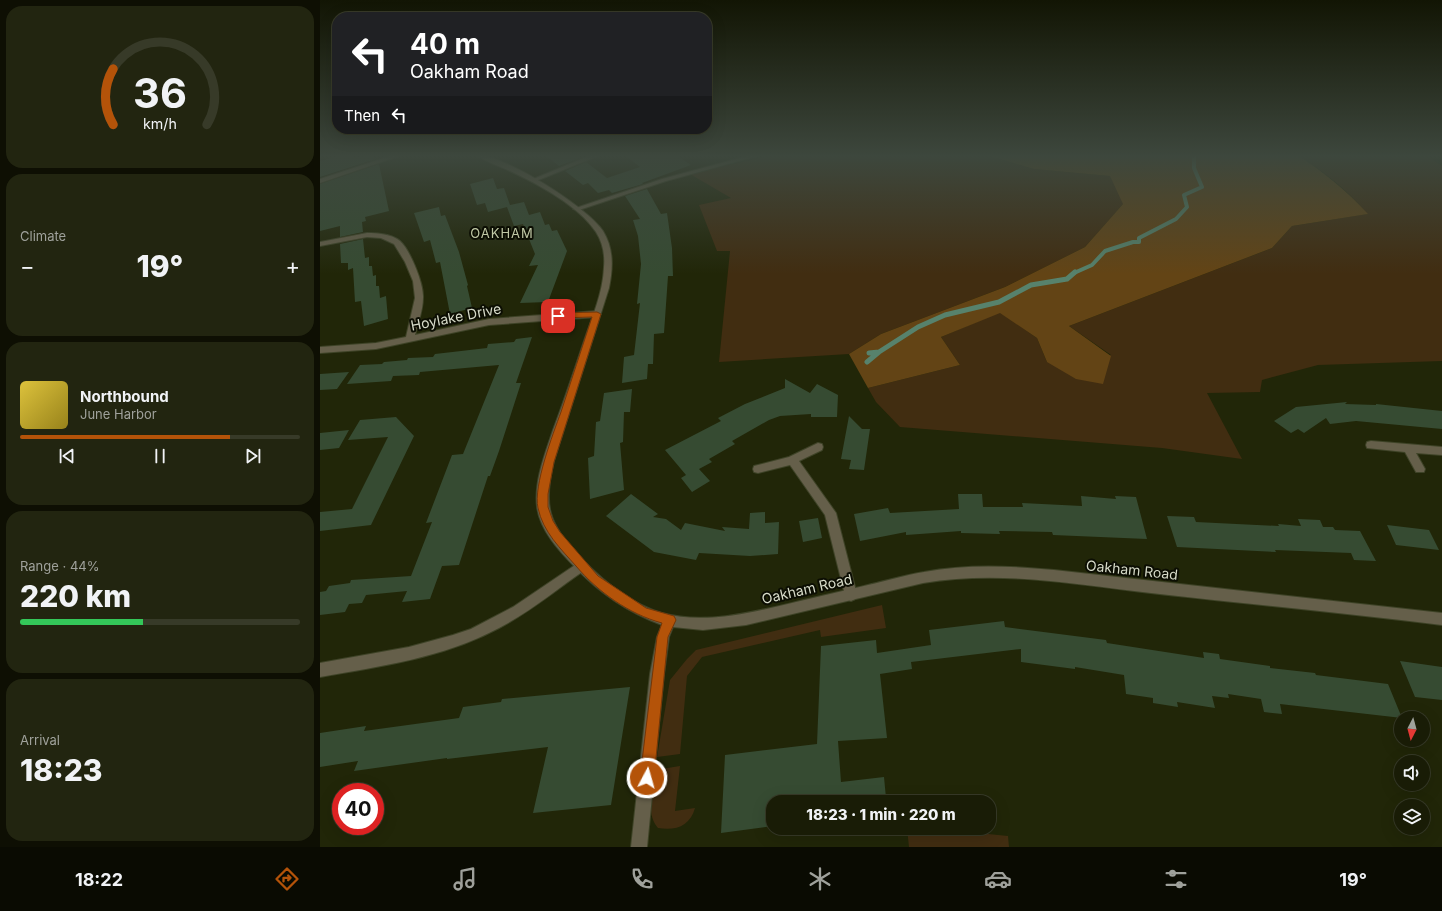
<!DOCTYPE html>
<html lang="en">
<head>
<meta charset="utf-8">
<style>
  :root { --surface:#191c06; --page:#222510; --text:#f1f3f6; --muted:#9fa19b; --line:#373a28; --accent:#b45309 }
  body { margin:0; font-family:Inter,sans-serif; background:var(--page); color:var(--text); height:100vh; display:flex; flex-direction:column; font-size:15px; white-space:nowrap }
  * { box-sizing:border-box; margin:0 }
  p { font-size:13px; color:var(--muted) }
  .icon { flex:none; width:22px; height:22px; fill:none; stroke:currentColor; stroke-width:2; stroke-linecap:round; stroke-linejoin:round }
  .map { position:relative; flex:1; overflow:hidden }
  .side { display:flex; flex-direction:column; gap:6px; padding:6px; background:#0e0f03; width:320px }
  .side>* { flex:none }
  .banner { position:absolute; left:12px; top:12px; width:380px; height:122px; border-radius:16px; box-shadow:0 4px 16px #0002,0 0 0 1px var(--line); background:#202124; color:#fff; overflow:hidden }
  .needle { width:26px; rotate:186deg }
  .fabs { position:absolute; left:1074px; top:711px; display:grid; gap:8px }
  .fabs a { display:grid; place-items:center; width:36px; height:36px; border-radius:50%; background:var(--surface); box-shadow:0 4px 16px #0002,0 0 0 1px var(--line); font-size:20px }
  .speed { position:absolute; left:12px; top:783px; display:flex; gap:8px; font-size:20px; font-weight:700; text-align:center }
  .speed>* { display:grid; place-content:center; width:52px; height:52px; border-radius:50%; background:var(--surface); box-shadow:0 4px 16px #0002,0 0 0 1px var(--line); line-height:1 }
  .speed .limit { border:6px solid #d22; background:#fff; color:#111 }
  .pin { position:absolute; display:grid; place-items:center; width:34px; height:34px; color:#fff; margin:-17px; border-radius:8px; box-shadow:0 2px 6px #0006 }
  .me { position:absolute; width:44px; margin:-22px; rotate:6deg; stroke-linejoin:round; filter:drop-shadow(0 0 3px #0008) }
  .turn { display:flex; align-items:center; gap:14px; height:84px; padding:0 12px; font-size:18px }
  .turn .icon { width:52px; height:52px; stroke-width:2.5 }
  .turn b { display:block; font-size:28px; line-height:34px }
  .then { display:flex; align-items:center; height:38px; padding:0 12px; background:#0003; gap:8px; font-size:15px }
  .big { font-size:30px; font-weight:800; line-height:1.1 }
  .side .widget { flex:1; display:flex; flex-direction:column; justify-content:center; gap:6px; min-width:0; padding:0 14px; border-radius:16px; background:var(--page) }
  .side .dial { align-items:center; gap:0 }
  .dial svg { height:104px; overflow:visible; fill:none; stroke:var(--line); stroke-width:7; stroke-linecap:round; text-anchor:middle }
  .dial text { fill:var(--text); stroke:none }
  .song { display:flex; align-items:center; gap:12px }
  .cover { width:48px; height:48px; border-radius:6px; background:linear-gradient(135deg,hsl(50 70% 55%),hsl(50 70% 35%)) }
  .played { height:4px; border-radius:2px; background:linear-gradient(90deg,var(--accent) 75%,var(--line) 75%) }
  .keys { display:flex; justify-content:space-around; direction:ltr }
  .heat { display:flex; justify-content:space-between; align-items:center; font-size:22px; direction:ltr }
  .charge { height:6px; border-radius:3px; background:linear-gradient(90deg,#34c759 44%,var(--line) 0) }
  .trip { position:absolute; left:446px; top:795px; width:230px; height:40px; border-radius:16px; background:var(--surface); box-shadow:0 4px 16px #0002,0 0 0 1px var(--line); font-weight:800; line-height:40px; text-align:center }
  .dock { display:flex; height:64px; justify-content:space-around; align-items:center; background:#0a0b02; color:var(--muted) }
  .dock .icon { width:28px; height:28px }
  .dock .on { color:var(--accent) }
  .dock b { font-size:18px; color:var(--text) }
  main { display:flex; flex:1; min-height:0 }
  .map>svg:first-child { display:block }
</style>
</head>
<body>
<main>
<section class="side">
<div class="widget dial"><svg viewBox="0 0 100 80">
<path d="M14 69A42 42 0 1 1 86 69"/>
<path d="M14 69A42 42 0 0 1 14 26" stroke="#b45309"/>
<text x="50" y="56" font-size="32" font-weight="700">36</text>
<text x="50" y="72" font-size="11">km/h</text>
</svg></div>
<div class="widget"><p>Climate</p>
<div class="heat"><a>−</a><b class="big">19°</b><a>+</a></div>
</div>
<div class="widget">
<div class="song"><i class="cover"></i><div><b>Northbound</b><p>June Harbor</p></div></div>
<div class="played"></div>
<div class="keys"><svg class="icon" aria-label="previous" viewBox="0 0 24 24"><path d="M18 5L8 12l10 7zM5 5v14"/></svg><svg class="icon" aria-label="pause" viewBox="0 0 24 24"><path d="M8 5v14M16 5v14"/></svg><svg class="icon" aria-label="next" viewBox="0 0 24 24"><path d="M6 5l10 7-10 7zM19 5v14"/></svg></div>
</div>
<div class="widget"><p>Range · 44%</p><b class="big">220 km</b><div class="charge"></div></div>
<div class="widget"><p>Arrival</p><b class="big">18:23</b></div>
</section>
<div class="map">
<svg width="1122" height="847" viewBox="0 0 1122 847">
  <rect width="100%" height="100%" fill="#212608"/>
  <path fill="#412d11" d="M451 155H666L714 169 791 176 804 203 765 247 685 287 561 334 529 354 399 362 410 251H397L379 205 411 198 370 174Z
    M977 155H1106L1122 166V361L998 365 942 380 940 392 887 393 922 459 842 448 580 427 556 402 548 388 640 365 621 337 680 312 717 338 727 362 791 355 749 326 952 248 972 226 1047 214C1029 191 1002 170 977 155Z
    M562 605 566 628 501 637 500 630 382 657 367 676 360 754 337 757 350 680 367 659 376 650Z
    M360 766 355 811 375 808C370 826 356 831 338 828 325 814 333 788 335 770Z
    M587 828H609L688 836 689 847H589Z"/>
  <path fill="#634415" d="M666 155H977C1003 171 1027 191 1048 214L972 226 952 248 749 326 791 356 783 384 756 379 727 362 717 338 680 313 621 337 640 365 548 388 529 354 561 334 685 287 765 247 803 204 790 176 714 169Z"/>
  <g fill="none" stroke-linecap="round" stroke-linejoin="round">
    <path stroke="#57826c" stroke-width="4" d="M754 273 772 265 785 251 813 242H819V238L856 219 867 207 864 195 882 187 874 168V155"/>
    <path stroke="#57826c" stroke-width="5" d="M549 353 559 352 598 327 625 315 679 302 711 285 747 279 755 272
      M547 362 559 352"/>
  </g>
  <path fill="#364b32" d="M21 155H29L34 158 49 155 56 159 0 177V161Z
    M225 155H256L260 158 239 166Z
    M305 155H356L371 165 322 183 323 184 292 193 289 190 278 193 268 183 263 185 245 171 266 162 287 178 320 167Z
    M59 164 69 211 45 217 46 221 42 222 43 232 20 237V226L0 231V184Z
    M173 178 177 189 184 188 190 205 204 202 209 215 220 212 225 225 229 224 232 231 237 230 247 251 228 302 200 303 218 265 209 266 215 254 203 224 194 226 187 207 168 212 165 203 157 205 150 184Z
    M327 189 341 214 347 213 352 248 353 276H348L344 333 334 334 333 364H328L327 379 302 383 304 357 314 355 320 303 317 304 321 264 318 236 313 220 320 219 305 196Z
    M119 207 121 216 125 215 139 252 148 285 147 286 152 308 130 314 120 262 116 263 110 240 104 242 94 213Z
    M43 239 45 258 49 257V266H52L53 276 56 275V286H59L60 298 66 296 68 319 44 326 41 301 35 302 33 268 28 270V263H21L20 244Z
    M212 337 196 383H201L179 451 170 476H168L139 565 122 566 110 599 82 602 87 591 46 595 42 603 29 604 25 612 0 615V592L6 591 9 586 30 583 31 580 91 576 112 522 106 523 132 455 143 454 179 365 100 372 99 375 73 376 71 381 27 384 40 365 62 364 64 362 87 360 88 358 113 357 115 354 167 348 168 344 194 342 196 339Z
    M29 372 17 389 0 390V374Z
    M465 379 490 393 497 384 518 395 517 417H491V414L460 416 449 420 412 441 415 444 389 459 392 462 379 469 390 481 372 492 361 478 366 475 345 450 401 421 398 418 425 404 465 388Z
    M312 389 310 412H304L303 442 300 443 304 490 270 499 268 458 274 456 276 422 280 421 284 393Z
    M1027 402 1025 404 1056 405V404L1122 411V429L1036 421 1010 424 1006 418 984 433 978 429 971 433 954 421 976 407Z
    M529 416 542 429H550L544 470 529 469 531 460 521 459Z
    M76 417 94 436 51 525 0 531V512L32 509 68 437 28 440 40 420Z
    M29 430 19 448 0 450V433Z
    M311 494 338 514 333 517 346 519 361 530 365 523 405 531 402 527 429 529 430 513 445 512V523L459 522 458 554 430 556 379 553 376 560 334 552 286 516Z
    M638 494H662L663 507H703L702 503 762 506 761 496 796 499 795 496 816 497 827 539 733 535 732 532 679 531 680 534 641 533V531L586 535V532L540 541 534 514 568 508 570 513 639 509Z
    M847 516 874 517 876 522 959 526 958 524 981 526 978 519 1000 520 1003 527H1013L1015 530 1040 531 1056 561 1034 560 1031 553 955 550 956 552 857 547Z
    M498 518 502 538 483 542 479 521Z
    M1067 525 1109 530 1119 550 1076 545Z
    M684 621 685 627 786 640 787 643 884 658 883 652 899 654 900 659 950 666V668L995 673 996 675 1068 684 1082 718 960 704 962 714 944 712 941 699 908 694 909 698 892 696 895 708 857 702 858 707 833 703V698L806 694 804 675 755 667V669L701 662V649L591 662 592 669 560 674 567 738 518 741 521 782 564 777 566 798 532 802H453V826L401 833 405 755 497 744 501 646 556 640 557 653 611 645 609 630Z
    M1080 661 1122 667V700L1095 697Z
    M310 687 291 805 213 813 228 747 127 759V758L34 771 38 761 0 767V733L46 726 44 731 139 718 143 707 181 702 182 699Z"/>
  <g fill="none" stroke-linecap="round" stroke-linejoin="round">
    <g stroke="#3e4327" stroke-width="2">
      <path id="minor" d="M73 155H82L0 183V179Z
        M271 155H280L216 181 211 180Z
        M431 155H441L346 181 259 210 253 209 342 179Z
        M47 233C57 233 72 234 80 241 90 250 104 284 103 298 103 310 98 323 95 335L169 319 277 311 281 314 277 317 169 325 56 349 0 353V347L56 343 86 337 95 298 93 281 85 262 74 244 61 238 47 237 0 246V242Z
        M1051 441 1122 447V455L1096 453 1105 469 1104 472H1096L1085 452 1047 448 1046 445 1047 442Z
        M498 443 502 444 503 447 502 450 479 461 516 513 537 595 535 599 531 601 527 599 525 595 505 515 470 465 438 473 434 472 433 469 434 466 469 457Z
        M261 561 265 562 267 566 265 570C237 589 210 612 179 628 123 658 61 666 0 677V663L89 647 133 635 151 629 193 607Z"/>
    </g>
    <g stroke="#3e4327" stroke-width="2">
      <path id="tertiary" d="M157 155C185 155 267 207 283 231 294 249 293 268 289 288L234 461C223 505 228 524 260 557 282 580 310 604 342 613 385 625 434 612 476 602 500 596 524 591 548 585 566 581 585 575 604 572 647 564 690 566 734 570L1122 613V625C1025 613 928 604 831 593 755 584 679 570 603 583L426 625 383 630 353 627 349 637 344 674 327 847H311L330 674 337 637 342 625C307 612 279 593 254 566 239 551 220 530 217 507 214 481 225 454 233 430 244 401 254 371 264 341 272 317 283 293 284 267 285 255 283 243 276 232 259 206 218 184 190 171 180 166 165 162 157 155Z"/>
    </g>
    <use href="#minor" fill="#655f4a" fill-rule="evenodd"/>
    <use href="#tertiary" fill="#655f4a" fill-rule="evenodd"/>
  </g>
  <linearGradient id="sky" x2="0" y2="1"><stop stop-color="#121504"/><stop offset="0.57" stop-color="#3d473d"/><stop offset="1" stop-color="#3d473d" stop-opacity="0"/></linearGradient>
  <rect width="1122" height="274" fill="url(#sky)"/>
  <path fill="#b45309" stroke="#753606" d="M277 312 281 314 234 462 228 494V507L233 521 240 532 278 576 326 608 354 616 356 620 348 637 334 778 332 783 327 785 322 783 320 778 337 637 342 623C309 614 278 592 256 566 241 549 223 532 218 508 213 486 233 434 241 412 251 380 262 349 272 317L238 318 234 316 238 313Z"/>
  <g text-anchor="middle" stroke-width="4" stroke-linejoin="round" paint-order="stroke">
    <g font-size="13" letter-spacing="1" fill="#c0c8a5" stroke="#0c0e03">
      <text x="182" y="238">OAKHAM</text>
    </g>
    <g font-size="14" fill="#d7dbc9" stroke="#0c0e03">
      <text transform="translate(136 317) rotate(-11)" y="5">Hoylake Drive</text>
      <text transform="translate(812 570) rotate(6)" y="5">Oakham Road</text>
      <text transform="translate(487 589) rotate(-13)" y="5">Oakham Road</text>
    </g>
  </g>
</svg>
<div class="fabs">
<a><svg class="needle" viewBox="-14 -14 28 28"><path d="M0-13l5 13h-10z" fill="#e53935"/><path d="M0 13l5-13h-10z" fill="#9fa19b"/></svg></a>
<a><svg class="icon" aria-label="sound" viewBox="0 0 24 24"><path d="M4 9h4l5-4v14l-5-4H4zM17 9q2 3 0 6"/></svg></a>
<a><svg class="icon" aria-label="layers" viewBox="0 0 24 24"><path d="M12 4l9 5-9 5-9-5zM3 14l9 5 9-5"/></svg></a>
</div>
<div class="speed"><div class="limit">40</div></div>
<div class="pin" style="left:238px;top:316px;background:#d93025"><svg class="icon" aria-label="arrive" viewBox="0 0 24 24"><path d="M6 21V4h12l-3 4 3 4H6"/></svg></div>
<svg class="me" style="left:327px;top:778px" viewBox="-20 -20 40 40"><circle r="17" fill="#b45309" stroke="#fff" stroke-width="3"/><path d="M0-11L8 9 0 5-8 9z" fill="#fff"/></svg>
<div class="trip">18:23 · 1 min · 220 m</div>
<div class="banner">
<div class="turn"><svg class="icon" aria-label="left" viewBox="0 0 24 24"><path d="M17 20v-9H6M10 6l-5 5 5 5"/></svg><div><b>40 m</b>Oakham Road</div></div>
<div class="then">Then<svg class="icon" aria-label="left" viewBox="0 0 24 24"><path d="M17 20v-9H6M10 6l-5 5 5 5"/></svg></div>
</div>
</div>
</main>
<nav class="dock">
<b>18:22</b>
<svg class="icon on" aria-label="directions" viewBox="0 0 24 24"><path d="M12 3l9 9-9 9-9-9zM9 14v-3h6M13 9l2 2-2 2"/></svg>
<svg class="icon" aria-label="music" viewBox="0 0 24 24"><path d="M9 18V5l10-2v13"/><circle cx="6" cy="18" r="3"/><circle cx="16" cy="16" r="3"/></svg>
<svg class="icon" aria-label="phone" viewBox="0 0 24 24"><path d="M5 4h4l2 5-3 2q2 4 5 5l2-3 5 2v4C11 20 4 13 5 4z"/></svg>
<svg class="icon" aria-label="climate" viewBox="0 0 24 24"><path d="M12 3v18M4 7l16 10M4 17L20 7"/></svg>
<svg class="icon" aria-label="car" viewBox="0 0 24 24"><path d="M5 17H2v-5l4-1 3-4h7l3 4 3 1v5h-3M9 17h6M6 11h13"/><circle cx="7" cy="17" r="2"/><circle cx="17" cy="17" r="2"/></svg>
<svg class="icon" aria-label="filters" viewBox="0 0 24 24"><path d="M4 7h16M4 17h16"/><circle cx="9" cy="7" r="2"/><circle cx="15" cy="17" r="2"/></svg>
<b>19°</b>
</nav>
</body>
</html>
